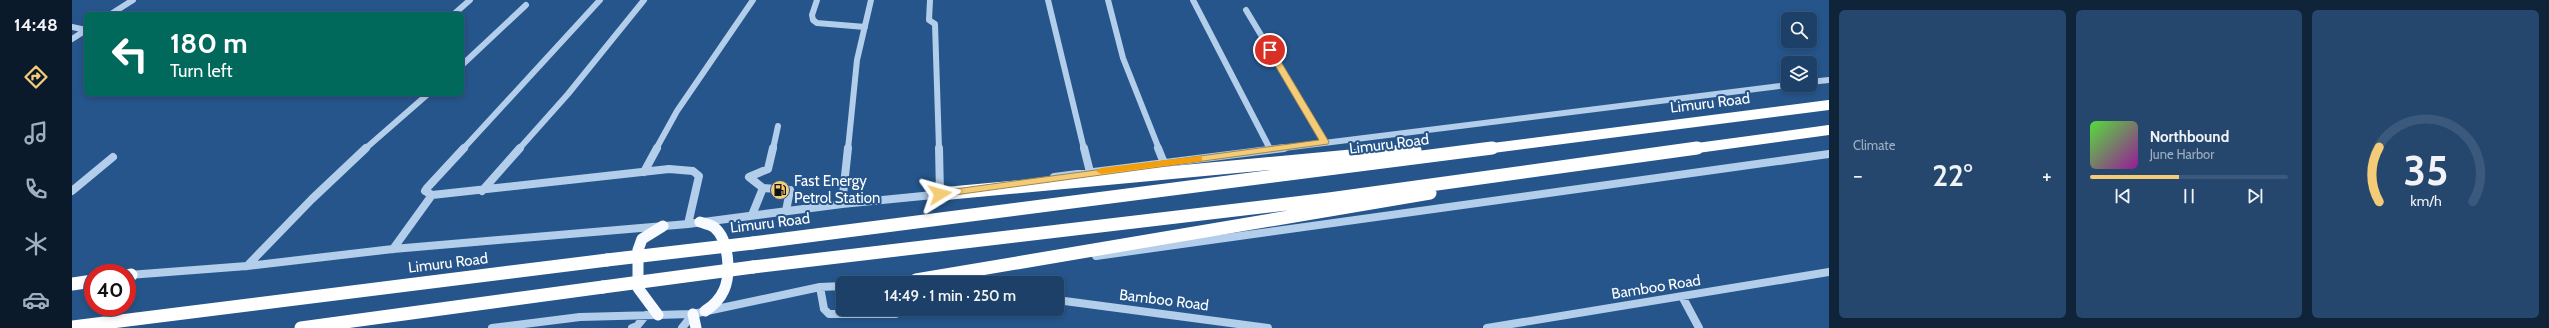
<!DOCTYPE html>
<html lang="en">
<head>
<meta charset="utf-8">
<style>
  :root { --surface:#1c4068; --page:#25476e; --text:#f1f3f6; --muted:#a0afc0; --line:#3a597c; --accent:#f4cc78 }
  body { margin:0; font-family:Cabin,sans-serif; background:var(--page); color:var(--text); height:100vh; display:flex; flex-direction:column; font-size:15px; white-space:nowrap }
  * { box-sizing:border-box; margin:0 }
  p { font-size:13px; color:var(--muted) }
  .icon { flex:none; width:22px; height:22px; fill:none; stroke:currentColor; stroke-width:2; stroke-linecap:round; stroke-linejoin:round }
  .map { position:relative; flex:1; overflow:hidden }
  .panel { display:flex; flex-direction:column; gap:10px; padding:10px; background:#0f2339; width:720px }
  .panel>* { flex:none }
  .hud { position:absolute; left:12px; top:12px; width:380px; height:84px; border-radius:6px; box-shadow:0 2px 6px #0003,0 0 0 1px var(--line); background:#00695c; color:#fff; overflow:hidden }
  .buttons { position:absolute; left:1709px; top:12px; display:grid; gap:8px }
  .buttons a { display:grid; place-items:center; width:36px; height:36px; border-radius:6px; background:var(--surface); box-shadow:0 2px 6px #0003,0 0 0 1px var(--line); font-size:20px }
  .speed { position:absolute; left:12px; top:264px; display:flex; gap:8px; font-size:20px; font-weight:700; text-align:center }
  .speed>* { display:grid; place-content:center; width:52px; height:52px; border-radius:50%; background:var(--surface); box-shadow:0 2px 6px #0003,0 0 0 1px var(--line); line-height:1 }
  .speed .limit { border:6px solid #d22; background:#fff; color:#111 }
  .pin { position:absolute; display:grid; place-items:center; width:34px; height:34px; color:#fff; margin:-17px; border:2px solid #fff; border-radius:50%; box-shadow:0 1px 4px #0007 }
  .me { position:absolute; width:44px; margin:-22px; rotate:82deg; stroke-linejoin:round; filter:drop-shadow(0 0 3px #0008) }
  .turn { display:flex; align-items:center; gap:14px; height:84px; padding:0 20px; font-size:18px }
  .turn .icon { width:52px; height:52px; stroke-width:2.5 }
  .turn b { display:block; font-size:28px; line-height:34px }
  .big { font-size:30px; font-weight:600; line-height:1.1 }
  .panel .widget { flex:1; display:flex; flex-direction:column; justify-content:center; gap:6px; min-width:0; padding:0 14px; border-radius:6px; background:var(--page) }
  .panel .dial { align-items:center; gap:0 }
  .dial svg { height:104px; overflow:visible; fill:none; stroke:var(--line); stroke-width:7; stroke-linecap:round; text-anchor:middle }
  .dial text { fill:var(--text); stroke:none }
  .song { display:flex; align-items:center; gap:12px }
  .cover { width:48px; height:48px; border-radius:6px; background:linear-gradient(135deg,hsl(110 70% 55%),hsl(300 70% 35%)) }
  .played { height:4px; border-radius:2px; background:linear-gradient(90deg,var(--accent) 45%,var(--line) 45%) }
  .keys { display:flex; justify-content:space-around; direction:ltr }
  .heat { display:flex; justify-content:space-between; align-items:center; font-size:22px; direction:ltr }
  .panel .tiles { flex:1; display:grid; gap:10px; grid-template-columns:repeat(3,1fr) }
  .trip { position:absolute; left:764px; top:276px; width:228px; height:40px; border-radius:6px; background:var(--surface); box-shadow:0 2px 6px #0003,0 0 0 1px var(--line); font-weight:600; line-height:40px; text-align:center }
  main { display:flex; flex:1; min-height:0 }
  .tabs { display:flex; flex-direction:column; width:72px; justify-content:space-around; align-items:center; background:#0b1a2a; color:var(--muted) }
  .tabs .icon { width:28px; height:28px }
  .tabs .on { color:var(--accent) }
  .tabs b { font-size:18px; color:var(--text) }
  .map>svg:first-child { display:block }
</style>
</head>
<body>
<main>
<nav class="tabs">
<b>14:48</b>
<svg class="icon on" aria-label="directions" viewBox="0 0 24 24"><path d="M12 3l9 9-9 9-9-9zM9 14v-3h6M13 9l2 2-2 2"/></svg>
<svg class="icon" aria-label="music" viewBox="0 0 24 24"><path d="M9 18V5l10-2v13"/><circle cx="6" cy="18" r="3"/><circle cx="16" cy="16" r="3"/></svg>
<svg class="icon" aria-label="phone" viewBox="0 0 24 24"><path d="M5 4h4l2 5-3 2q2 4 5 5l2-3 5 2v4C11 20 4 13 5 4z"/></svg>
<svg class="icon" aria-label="climate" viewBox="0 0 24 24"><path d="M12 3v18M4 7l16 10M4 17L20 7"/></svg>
<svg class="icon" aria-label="car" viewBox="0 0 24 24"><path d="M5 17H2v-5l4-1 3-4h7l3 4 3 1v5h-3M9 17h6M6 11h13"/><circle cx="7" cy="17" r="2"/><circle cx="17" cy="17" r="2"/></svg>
</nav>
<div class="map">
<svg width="1757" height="328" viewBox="0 0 1757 328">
  <rect width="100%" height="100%" fill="#25558b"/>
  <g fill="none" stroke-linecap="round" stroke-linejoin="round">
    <path stroke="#b3ceea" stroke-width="6" d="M745 0 740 15 741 20 745 23 793 27
      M858 0 857 20 863 24 867 149
      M976 0 1012 149
      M1036 0 1051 58 1087 149
      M1121 0 1198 149
      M1174 10 1253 142
      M39 14 61 0
      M382 14 398 0
      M0 27 14 30
      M0 39 14 30
      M390 65 454 5
      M1738 82 1757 80
      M293 149 356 94
      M391 149 528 0
      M447 149 496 94 572 0
      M584 149 605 111 681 0
      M701 149 706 126
      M776 149 785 60 799 0
      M1204 149 1716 85"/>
    <path stroke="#b3ceea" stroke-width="8" d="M867 148 868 194
      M1012 148 1018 172
      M1086 148 1092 163
      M572 172 585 148
      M982 177 1212 148
      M691 188 718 190 714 211
      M0 191 41 157
      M410 191 448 148
      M360 195 353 191 355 188 392 148
      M770 204 776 148
      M680 215 691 188 677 177 696 169 701 148
      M321 249 360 195 597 169 621 171 627 176 616 224
      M1024 256 1757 154
      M175 266 240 199 294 148
      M57 275 175 266 321 249 616 224 770 204 871 194
      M804 283 847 279
      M748 287 752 309 757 314H824L827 309
      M1611 298 1627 328
      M985 300 1196 328
      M420 328 508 317 621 314 748 287 771 286
      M560 328 565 326 574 315
      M610 328 621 314
      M1415 328 1757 272"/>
    <path stroke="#f7fafe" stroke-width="11" d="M628 222C633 224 639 224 643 228 657 240 659 274 652 290 648 299 641 306 633 311
      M621 314 624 328
      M586 315 566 288V250L570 239 591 226"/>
    <path stroke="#fff" stroke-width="10" d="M1413 149 1757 105
      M1618 149 1757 130"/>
    <path stroke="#fff" stroke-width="13" d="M868 194 1343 150
      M681 243 1420 148
      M681 267 1257 199 1625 148
      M55 276 59 275
      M844 280 1358 193
      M0 284 21 281
      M0 327 535 260
      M229 328 531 287"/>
    <path stroke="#fff" stroke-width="13" d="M535 260 681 243
      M531 287 681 267"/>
  </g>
  <path fill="#f4cc78" stroke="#9f854e" d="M1195 49 1202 50 1257 142 1256 144 868 197 863 194 868 191 1247 140 1194 50Z"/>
  <path fill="#f59e0b" d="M1127 156 1130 157V161L1029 174 1024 171 1029 168Z"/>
  <defs>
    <g id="fuel-disc" transform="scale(1)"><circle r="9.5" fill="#f4cc78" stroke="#25558b"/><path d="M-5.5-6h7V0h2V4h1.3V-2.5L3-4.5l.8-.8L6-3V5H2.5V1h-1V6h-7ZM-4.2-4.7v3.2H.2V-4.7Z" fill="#111"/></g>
  </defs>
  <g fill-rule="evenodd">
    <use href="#fuel-disc" x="708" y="190"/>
  </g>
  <g text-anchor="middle" stroke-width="4" stroke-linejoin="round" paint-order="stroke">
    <g font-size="15" fill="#fff" stroke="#25558b">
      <text transform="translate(1638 103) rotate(-7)" y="5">Limuru Road</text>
      <text transform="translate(1317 144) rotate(-7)" y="5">Limuru Road</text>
      <text transform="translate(698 223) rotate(-7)" y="5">Limuru Road</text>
      <text transform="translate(376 263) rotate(-7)" y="5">Limuru Road</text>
      <text transform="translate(1584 287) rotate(-9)" y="5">Bamboo Road</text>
      <text transform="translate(1092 300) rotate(7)" y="5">Bamboo Road</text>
    </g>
    <g font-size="15" fill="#fff" stroke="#25558b" text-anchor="start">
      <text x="722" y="186">Fast Energy<tspan x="722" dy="17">Petrol Station</tspan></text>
    </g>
  </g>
</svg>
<div class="buttons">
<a><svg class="icon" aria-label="search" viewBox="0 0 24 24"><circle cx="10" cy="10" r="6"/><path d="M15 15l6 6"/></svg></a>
<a><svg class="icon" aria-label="layers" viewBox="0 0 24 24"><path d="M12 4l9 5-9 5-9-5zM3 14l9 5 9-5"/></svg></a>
</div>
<div class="speed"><div class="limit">40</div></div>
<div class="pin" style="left:1198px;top:50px;background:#d93025"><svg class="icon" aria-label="arrive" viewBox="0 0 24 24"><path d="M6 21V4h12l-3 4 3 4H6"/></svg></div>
<svg class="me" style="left:868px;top:194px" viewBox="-20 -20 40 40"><path d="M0-17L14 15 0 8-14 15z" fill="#f4cc78" stroke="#fff" stroke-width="4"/></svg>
<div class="trip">14:49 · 1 min · 250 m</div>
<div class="hud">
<div class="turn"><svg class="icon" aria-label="left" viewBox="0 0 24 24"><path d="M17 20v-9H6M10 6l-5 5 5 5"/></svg><div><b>180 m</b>Turn left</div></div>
</div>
</div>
<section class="panel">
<div class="tiles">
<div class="widget"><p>Climate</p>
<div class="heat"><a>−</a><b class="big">22°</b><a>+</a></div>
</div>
<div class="widget">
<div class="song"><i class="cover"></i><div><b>Northbound</b><p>June Harbor</p></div></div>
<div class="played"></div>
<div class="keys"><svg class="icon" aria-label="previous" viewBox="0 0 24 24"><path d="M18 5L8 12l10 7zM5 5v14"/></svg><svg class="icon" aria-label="pause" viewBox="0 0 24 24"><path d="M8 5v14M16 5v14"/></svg><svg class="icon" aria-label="next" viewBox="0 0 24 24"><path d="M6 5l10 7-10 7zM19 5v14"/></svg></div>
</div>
<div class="widget dial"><svg viewBox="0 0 100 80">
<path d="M14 69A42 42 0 1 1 86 69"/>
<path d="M14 69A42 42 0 0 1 14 27" stroke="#f4cc78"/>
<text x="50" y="56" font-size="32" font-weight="700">35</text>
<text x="50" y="72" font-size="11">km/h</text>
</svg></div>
</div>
</section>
</main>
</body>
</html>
